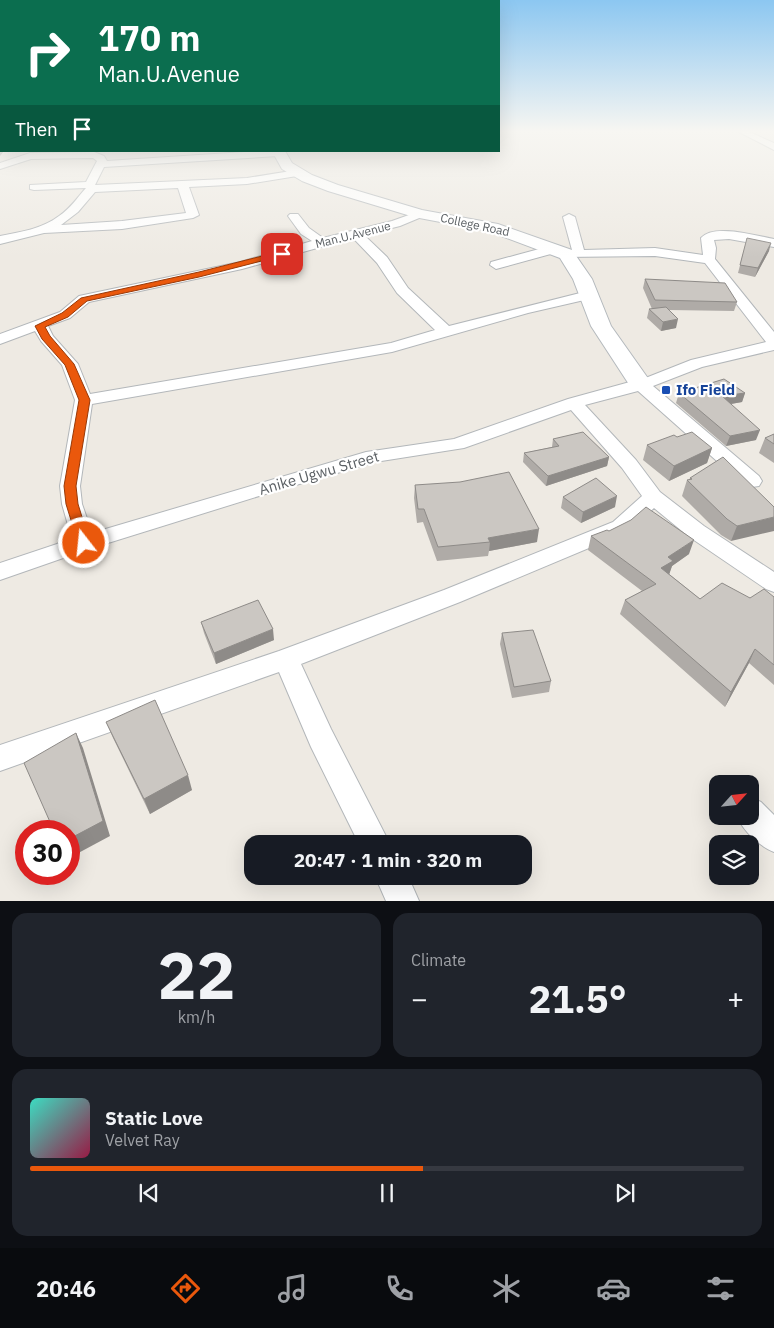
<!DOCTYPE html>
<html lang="en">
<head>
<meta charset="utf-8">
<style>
  :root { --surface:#171b24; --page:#20242c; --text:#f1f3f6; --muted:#9ea1a6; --line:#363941; --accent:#ea580c }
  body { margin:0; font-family:"IBM Plex Sans",sans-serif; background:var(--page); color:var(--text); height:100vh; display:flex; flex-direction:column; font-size:19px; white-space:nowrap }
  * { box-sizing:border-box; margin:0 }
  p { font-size:16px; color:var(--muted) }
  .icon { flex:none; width:28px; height:28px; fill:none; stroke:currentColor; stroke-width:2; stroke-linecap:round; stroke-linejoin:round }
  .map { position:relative; height:901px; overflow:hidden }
  .drawer { display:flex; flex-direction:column; gap:12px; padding:12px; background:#0d0f14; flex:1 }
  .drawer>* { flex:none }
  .hud { position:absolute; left:0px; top:0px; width:500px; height:152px; box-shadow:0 5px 20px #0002; background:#0b6e4f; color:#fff; overflow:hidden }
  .needle { width:32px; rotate:63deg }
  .tools { position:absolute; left:709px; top:775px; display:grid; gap:10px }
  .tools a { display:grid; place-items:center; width:50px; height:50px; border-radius:10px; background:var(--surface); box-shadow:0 5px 20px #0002; font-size:25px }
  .speed { position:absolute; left:15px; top:820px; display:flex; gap:10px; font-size:25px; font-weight:700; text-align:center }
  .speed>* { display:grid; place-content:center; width:65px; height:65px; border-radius:50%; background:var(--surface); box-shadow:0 5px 20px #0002; line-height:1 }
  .speed .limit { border:8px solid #d22; background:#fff; color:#111 }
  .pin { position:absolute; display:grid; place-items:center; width:42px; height:42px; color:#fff; margin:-21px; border-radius:10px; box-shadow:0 2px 8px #0006 }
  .me { position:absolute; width:55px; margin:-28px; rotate:344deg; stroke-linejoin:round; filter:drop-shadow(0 0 4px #0008) }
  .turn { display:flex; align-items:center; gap:18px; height:105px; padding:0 15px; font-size:22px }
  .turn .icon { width:65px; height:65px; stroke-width:2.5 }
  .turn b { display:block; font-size:35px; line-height:42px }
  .then { display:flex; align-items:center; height:48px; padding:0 15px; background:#0003; gap:10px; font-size:19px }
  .big { font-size:38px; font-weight:800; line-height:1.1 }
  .drawer .widget { flex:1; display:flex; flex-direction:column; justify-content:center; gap:8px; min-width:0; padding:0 18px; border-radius:15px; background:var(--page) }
  .drawer .dial { align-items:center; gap:0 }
  .dial b { font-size:65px; line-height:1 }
  .song { display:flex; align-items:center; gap:15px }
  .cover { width:60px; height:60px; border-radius:8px; background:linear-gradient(135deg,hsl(170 70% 55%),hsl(340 70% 35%)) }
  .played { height:5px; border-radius:2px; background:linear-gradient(90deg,var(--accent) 55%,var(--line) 55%) }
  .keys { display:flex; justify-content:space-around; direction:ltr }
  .heat { display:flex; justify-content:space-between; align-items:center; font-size:28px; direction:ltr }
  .drawer .tiles { flex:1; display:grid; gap:12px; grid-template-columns:1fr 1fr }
  .widget:last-child { grid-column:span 2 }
  .trip { position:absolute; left:244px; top:835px; width:288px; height:50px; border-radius:15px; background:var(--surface); box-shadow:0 5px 20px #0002; font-weight:800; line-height:50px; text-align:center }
  .menu { display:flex; height:80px; justify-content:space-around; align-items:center; background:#090b0e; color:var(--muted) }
  .menu .icon { width:35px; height:35px }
  .menu .on { color:var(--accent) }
  .menu b { font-size:22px; color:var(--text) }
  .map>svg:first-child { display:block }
</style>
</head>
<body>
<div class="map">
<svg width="774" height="901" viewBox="0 0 774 901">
  <rect width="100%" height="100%" fill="#eeeae3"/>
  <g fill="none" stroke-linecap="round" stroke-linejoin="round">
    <g stroke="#b3b7ba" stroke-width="2">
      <path id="minor" d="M737 131H747L774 143V150Z
        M260 151 283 153 278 156 104 167 95 185 247 178 297 170 302 173 297 176 247 184 189 187 199 215 193 218 122 229 44 233 0 244V236C20 232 42 229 59 216 70 209 77 198 86 188L34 190 30 189V185L86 182 97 161 93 158 31 159 0 169V163L30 153 94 152 104 156 107 161ZM178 188 186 213 122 221 61 225 78 212 95 192Z
        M420 211 426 214 424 216 400 226 364 235 387 257 408 288 449 326 588 291 595 295 593 298 528 313 392 352 92 404 80 486 82 504 92 533 366 452 454 439 568 399 648 377 691 360 766 342 705 263 655 256 562 257 560 254 562 251 572 250 563 217 569 214 575 217 584 250 655 248 703 255 701 238C714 223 756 236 774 239V247L729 239 714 240 716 248 715 259 774 332V350L702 367 653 386 759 476 762 481 759 486 752 487 745 486 638 391 585 405 636 460 660 492 704 526 774 572V592L766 589 688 536 654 508 627 532 460 602 301 664 331 729 390 844H359L311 747 279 672 0 771V745L279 651 444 590 613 522 642 496 622 468 571 410 464 448 375 462 272 492 92 548 0 580V563L72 539 62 504 60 486 75 400 62 365 41 341 35 331 0 344V334L60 312 79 296 240 262 312 241 301 234 288 216 290 214H298L309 228 323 238 392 221ZM353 238 377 263 397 293 435 330 391 343 90 394 78 364 53 336 48 326 70 318 89 302 242 269Z
        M554 245 560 249 558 252 496 269 490 265 491 262Z
        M750 797 761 802 774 815V852C759 846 743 831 737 816H750Z
        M375 876H408L419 901H386Z"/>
    </g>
    <g stroke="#b4b9bd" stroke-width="2">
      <path id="secondary" d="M272 151H285L292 163 312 175 338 185 422 210 498 224 572 250 592 279 611 326 652 384 648 389 640 391 632 389 591 326 573 279 560 258 488 231 414 217 328 191 302 181 282 169Z"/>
    </g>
    <use href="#minor" fill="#fff" fill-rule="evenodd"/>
    <use href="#secondary" fill="#fff" fill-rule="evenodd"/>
  </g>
  <path fill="#afaba7" d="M747 238 769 251 755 277 738 273Z
    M645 279 737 302 734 311 669 310 676 328 661 331 647 318 649 309H652L643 288Z
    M679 393H745L742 402 731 404 756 440 726 446 676 403Z
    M774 434V463L759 453 765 438Z
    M677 437 712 448 707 463 669 481 643 460 647 445Z
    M553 439 609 457 607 466 546 486 523 462 524 453 552 447Z
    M690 478 774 507 731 541 721 535 682 496 687 480H689Z
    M415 485 537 542 489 551 488 556 437 561 423 522 417 523 414 498Z
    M563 497 615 507 581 523 561 508Z
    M609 531 689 554 672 566 669 574 700 599 774 597V685L749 663 725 707 620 614 625 600 642 591 588 550 591 536Z
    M201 622 274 640 216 664 204 633Z
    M502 633 551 681 549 692 512 698 500 644Z
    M106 722 192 790 150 814 113 738Z"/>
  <path fill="#8e8b88" d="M1 146V151H4L0 156V147Z
    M771 243 769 251 755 277 758 268Z
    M678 319 676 328 661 331 663 322Z
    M745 393 742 402 719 406 722 396Z
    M760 430 756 440 726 446 730 436Z
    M712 448 707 463 669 481 674 466Z
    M609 457 607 466 546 486 548 476Z
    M617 496 615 507 581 523 583 512Z
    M774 517V531L731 541 737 526Z
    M539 529 537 542 489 551 490 542 488 538Z
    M694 540 689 554 672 566 669 575 661 568 668 557Z
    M273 629 274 640 216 664 214 653Z
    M755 649 749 663 725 707 731 692Z
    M76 733 83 748 110 836 69 858V839Z
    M188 775 192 790 150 814 144 799Z"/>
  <path fill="#cbc7c2" stroke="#8e8b88" d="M0 131H1V146L0 147Z
    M747 238 771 243 758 268 740 265Z
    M645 279 725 283 737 302 655 300Z
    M666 307 678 319 663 322 649 309Z
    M724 379 745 393 722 396 760 430 730 436 679 393Z
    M583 432 609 457 548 476 524 453 559 446 553 439Z
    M692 432 712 448 674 466 647 445 674 435 677 437Z
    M774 434V444L765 438Z
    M723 457 774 507V517L737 526 727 519 687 480 692 479 690 478Z
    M509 472 539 529 488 538 490 542 438 547 424 509H418L415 485 460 482Z
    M596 478 617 496 583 512 563 497Z
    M646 507 694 540 668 557 673 561 661 568 700 599 722 583 750 598 764 589 774 597V665L755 649 731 692 625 600 656 584 591 536 607 530 609 531 631 520Z
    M258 600 273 629 214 653 201 622Z
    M533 630 551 681 514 687 502 633Z
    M155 700 188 775 144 799 106 722Z
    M76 733 103 821 69 839V831H54L24 763Z"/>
  <linearGradient id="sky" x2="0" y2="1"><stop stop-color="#8cc7f1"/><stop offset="0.51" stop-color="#f7f6f2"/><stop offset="1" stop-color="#f7f6f2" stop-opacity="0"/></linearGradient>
  <rect width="774" height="257" fill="url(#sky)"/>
  <path fill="#ea580c" stroke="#983908" d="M282 251 286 254 285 255 199 277 87 301 68 317 45 327 50 336 74 364 90 400 76 486 78 504 90 543 84 548 79 546 66 504 64 486 79 400 65 365 42 339 35 326 62 313 81 298 199 272Z"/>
  <rect fill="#1a4fb4" stroke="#fff" stroke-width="2" x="661" y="385" width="10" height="10" rx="2.5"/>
  <g text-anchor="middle" stroke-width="4.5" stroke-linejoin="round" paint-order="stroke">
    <g font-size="12" fill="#5b6064" stroke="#fff">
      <text transform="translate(475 225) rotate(12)" y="4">College Road</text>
      <text transform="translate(353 235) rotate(-14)" y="4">Man.U.Avenue</text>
    </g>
    <g font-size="15" font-weight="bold" fill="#164399" stroke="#fff" text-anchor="start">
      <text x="676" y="395">Ifo Field</text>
    </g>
    <g font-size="15" fill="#5b6064" stroke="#fff">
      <text transform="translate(319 473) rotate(-16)" y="5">Anike Ugwu Street</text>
    </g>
  </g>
</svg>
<div class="tools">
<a><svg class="needle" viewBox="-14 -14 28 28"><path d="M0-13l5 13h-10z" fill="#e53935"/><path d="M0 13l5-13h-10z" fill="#9ea1a6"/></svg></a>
<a><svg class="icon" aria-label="layers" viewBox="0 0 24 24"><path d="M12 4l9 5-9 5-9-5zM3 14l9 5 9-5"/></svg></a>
</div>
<div class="speed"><div class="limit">30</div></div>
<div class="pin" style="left:282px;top:254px;background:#d93025"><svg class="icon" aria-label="arrive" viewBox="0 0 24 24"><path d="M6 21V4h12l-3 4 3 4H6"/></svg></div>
<svg class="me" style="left:84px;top:543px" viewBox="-20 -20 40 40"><circle r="17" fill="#ea580c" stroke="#fff" stroke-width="3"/><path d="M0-11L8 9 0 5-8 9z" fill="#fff"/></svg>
<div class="trip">20:47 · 1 min · 320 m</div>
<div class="hud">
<div class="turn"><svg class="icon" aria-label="right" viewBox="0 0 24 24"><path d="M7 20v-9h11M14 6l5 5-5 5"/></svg><div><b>170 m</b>Man.U.Avenue</div></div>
<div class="then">Then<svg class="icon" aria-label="arrive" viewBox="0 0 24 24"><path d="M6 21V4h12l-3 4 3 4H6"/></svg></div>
</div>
</div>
<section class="drawer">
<div class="tiles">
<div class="widget dial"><b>22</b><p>km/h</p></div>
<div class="widget"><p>Climate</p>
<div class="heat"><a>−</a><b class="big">21.5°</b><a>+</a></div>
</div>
<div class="widget">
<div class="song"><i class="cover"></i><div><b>Static Love</b><p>Velvet Ray</p></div></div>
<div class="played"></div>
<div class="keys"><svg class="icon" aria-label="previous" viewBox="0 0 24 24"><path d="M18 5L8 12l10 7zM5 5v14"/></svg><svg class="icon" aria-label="pause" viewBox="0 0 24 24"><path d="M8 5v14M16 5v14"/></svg><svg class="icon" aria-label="next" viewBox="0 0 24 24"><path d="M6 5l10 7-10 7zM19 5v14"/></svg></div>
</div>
</div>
</section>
<nav class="menu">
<b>20:46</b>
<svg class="icon on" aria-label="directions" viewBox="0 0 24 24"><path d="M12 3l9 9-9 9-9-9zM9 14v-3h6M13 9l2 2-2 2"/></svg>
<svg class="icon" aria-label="music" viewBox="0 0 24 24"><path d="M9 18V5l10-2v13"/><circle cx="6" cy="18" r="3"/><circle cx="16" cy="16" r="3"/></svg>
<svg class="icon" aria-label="phone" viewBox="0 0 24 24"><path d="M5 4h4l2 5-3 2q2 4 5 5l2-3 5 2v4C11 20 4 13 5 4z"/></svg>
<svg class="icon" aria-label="climate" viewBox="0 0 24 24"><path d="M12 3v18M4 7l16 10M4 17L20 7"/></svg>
<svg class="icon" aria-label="car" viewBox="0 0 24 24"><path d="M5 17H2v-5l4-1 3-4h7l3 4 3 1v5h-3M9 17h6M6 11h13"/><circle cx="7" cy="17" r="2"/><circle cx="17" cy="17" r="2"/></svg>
<svg class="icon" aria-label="filters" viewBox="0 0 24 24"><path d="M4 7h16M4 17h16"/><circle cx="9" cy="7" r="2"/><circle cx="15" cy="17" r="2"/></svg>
</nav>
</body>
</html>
